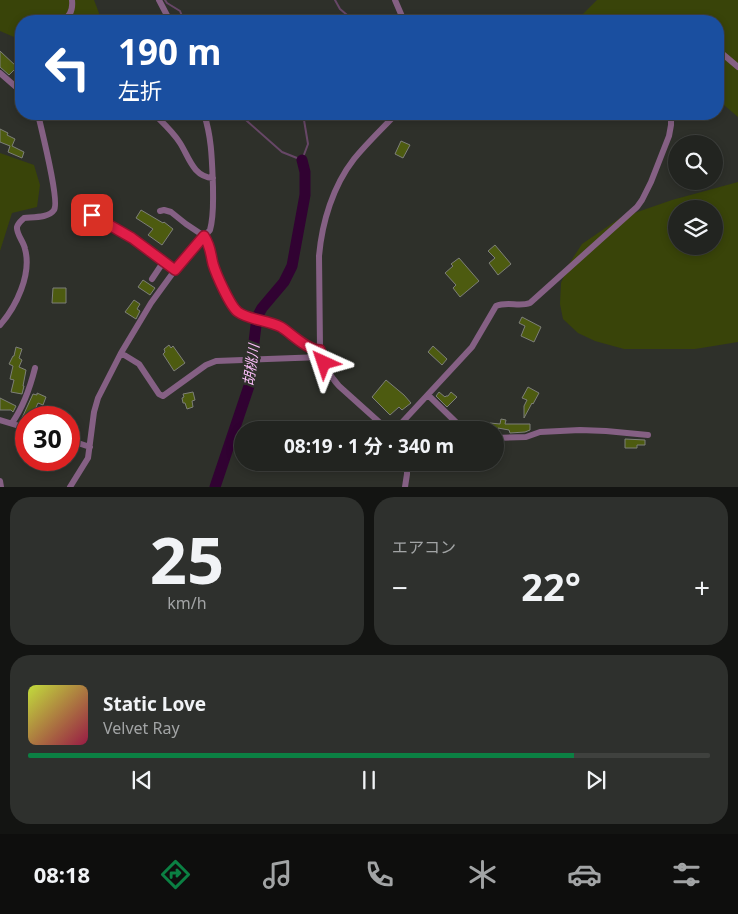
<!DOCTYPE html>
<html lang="ja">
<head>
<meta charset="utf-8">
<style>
  :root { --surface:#222420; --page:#2e302d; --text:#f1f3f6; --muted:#a2a4a5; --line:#3f413e; --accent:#0b8043 }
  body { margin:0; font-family:"Noto Sans","Noto Sans JP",sans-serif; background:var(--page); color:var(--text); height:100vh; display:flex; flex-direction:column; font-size:19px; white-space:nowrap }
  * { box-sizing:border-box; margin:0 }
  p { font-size:16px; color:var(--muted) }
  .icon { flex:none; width:28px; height:28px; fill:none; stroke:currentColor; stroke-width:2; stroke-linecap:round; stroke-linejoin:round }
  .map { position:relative; height:487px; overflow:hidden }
  .panel { display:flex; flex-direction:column; gap:10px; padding:10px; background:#131412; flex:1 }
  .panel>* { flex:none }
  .banner { position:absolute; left:15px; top:15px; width:709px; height:105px; border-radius:20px; box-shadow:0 2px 8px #0003,0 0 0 1px var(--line); background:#1a4fa0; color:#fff; overflow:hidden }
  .tools { position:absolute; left:668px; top:135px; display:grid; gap:10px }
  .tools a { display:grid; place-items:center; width:55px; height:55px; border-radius:50%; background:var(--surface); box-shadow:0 2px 8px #0003,0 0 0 1px var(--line); font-size:25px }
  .speed { position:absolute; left:15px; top:406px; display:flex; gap:10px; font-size:25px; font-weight:700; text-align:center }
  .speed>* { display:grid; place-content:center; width:65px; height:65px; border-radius:50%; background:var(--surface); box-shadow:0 2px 8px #0003,0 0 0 1px var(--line); line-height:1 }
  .speed .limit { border:8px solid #d22; background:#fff; color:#111 }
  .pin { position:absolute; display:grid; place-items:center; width:42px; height:42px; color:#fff; margin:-21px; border-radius:10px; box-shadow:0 2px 8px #0006 }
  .me { position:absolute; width:55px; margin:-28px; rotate:318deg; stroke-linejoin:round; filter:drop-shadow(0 0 4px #0008) }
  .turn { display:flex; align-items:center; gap:18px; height:105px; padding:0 20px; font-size:22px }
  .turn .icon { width:65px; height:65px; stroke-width:2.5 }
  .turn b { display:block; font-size:35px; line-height:42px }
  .big { font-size:38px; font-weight:700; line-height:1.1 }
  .panel .tile { flex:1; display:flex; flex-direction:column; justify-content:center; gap:8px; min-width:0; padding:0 18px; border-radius:20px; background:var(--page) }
  .panel .dial { align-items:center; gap:0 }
  .dial b { font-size:65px; line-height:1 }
  .song { display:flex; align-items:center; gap:15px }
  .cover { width:60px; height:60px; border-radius:8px; background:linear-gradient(135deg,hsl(70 70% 55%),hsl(340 70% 35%)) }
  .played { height:5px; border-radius:2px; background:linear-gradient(90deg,var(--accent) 80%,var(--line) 80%) }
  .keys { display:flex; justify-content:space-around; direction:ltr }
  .heat { display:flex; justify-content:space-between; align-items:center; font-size:28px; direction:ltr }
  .panel .tiles { flex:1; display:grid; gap:10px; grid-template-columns:1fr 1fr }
  .tile:last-child { grid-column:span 2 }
  .trip { position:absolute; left:234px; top:421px; width:270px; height:50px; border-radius:25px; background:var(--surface); box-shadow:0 2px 8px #0003,0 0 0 1px var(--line); font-weight:700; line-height:50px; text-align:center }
  .menu { display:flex; height:80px; justify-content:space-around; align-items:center; background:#0e0e0d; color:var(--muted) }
  .menu .icon { width:35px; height:35px }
  .menu .on { color:var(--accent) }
  .menu b { font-size:22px; color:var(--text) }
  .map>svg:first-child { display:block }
</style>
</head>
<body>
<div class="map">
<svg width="738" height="487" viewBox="0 0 738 487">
  <rect width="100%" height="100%" fill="#2e302a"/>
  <path fill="#394409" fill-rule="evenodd" d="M0 0H94L99 13 98 21H21V40L0 31Z
    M597 0H738V117L718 100V21H576Z
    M0 153 34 165 40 185 37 207 12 213 0 251Z
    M738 182V342L695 349H624L595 341 578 333 563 319 560 304 561 283 569 264 582 244 620 218 672 200ZM676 209H714V246H676Z"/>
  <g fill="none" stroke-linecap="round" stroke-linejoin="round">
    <path stroke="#674767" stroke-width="2" d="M165 0 167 3 180 11 184 21
      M335 0 340 9 353 20V21
      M239 114 282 152 302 160 308 144 303 114"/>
    <path stroke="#310232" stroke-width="11" d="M215 487 249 386 253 365 254 342 257 317 262 308 284 282 292 266 305 195V172L302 160"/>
  </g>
  <path fill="#4d5b10" stroke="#7d7f78" d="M0 51 17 67 9 75 0 67Z
    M0 129 8 133 7 135 15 139 12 146 24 152 22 158 8 152 10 146 0 142Z
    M401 141 410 145 403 158 395 154Z
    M141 210 163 223 164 222 173 229 162 245 148 235 153 229 136 218Z
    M495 245 511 264 498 275 489 263 495 258 488 251Z
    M459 258 479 281 460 297 453 288 456 285 445 273 453 266 451 264Z
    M143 280 155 288 150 295 138 287Z
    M53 288H66V303H52Z
    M134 300 140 304 137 309 140 311 136 319 125 312Z
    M522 317 541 327 534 342 521 336 525 326 519 323Z
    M169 345 171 348 173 346 185 363 174 371 163 354 165 352 164 349Z
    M433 346 447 359 442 365 428 352Z
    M16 347 22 349 19 358 22 360 19 367 26 370 23 386H24L22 394 11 392 14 380 10 379 13 366 9 364 13 356H14Z
    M386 380 404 395 411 403 402 410 399 407 390 415 372 397Z
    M528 387 539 393 533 404 532 403 524 418V406L527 400 522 398Z
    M193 392 195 400 192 401 193 407 187 409 185 403H183L182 398 184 397 183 394Z
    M439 392 445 397 446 396H448L451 392 457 397 447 407 436 396Z
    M37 393 46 397 43 405 38 403 31 418H22L33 394 37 395Z
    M0 398 16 406 13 412 11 410H0Z
    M501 419 506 420 505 424H530V430L525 432 510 433 509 430 498 428V430H489L490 423 500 424Z
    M625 439 645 440V445H637V448H625Z"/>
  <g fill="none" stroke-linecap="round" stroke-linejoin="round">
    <path stroke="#856084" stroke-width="6" d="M159 0 170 21
      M395 0 404 21
      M62 21C70 17 73 9 72 0
      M718 50 738 67
      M0 73 16 87 21 90
      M154 114C163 123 173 132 180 143 189 157 193 177 213 178
      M160 211 164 210 171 212 186 224 204 236 211 247 215 270 230 302C238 317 253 316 268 321 277 324 285 329 292 335 301 341 309 350 320 349
      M92 215 132 238 175 270
      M152 279 164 261
      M0 325C16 307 32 274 25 249 24 242 16 234 17 227 18 223 22 220 24 218 33 217 49 218 54 210 60 202 41 128 38 114
      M121 353 139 364 159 394 163 396 206 365 216 361 322 357
      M428 395 464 430
      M0 420 26 428
      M12 423C24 406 30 388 35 368
      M388 430 339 386C328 374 324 363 320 348L319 256C322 222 333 186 354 159 367 143 382 129 396 114
      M395 430 472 347 496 306C507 301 519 307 530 303L637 207 642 200 651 182 669 136 671 125V114
      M495 438 526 437 540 432 580 430 606 431 648 435
      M69 440 90 447
      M0 481 1 487
      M70 487 88 458 94 412 98 398 121 353 151 303 175 270 210 230C214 216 213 202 213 187 212 162 212 138 204 114
      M405 487 407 474V462"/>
  </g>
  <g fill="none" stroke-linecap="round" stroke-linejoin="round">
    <g stroke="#92132f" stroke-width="12">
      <path id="route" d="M92 215 132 238 175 270 204 236C211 247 210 252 213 264 216 274 230 306 238 312 249 320 267 320 281 327 292 334 307 350 320 350L324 363"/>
    </g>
    <use href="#route" stroke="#e11d48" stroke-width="9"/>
  </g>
  <g text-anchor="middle" stroke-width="5" stroke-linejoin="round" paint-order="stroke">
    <g font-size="14" font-style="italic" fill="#fbbff9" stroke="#2e302a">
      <text transform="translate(251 365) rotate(-82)" y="5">胡桃川</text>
    </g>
  </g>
</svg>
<div class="tools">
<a><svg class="icon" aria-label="search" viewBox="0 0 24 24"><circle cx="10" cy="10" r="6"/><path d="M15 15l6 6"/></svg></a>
<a><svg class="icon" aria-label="layers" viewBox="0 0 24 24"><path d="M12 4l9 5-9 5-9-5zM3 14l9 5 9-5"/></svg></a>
</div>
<div class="speed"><div class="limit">30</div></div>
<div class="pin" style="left:92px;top:215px;background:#d93025"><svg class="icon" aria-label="arrive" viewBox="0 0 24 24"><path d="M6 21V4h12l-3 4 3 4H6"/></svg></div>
<svg class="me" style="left:324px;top:363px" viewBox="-20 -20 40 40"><path d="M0-17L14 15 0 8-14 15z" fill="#e11d48" stroke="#fff" stroke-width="4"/></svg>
<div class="trip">08:19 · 1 分 · 340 m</div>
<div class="banner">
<div class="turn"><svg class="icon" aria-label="left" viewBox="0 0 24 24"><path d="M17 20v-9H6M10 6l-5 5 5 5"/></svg><div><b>190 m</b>左折</div></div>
</div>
</div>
<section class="panel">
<div class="tiles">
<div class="tile dial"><b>25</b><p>km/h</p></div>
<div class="tile"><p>エアコン</p>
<div class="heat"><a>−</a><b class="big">22°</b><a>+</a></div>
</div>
<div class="tile">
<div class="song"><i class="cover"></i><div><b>Static Love</b><p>Velvet Ray</p></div></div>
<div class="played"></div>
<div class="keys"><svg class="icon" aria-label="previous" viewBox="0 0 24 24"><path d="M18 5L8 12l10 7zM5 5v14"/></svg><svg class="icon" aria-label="pause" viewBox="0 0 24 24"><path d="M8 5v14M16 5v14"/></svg><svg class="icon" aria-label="next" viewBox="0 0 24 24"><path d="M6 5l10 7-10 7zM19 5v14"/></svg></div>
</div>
</div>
</section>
<nav class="menu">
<b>08:18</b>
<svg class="icon on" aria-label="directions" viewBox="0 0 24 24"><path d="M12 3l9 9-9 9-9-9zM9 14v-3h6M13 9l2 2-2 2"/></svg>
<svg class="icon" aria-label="music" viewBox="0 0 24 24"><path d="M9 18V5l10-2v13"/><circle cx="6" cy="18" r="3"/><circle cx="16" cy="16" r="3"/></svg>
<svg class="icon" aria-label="phone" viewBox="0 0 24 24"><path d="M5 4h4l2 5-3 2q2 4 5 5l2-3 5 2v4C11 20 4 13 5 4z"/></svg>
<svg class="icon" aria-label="climate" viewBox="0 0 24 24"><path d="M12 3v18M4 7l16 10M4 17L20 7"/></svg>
<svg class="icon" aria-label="car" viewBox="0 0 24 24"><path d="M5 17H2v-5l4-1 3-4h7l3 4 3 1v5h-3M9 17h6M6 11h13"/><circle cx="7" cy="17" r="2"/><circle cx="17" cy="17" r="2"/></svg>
<svg class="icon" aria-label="filters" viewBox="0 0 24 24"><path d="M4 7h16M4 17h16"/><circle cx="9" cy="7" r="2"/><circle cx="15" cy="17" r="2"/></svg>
</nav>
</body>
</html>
